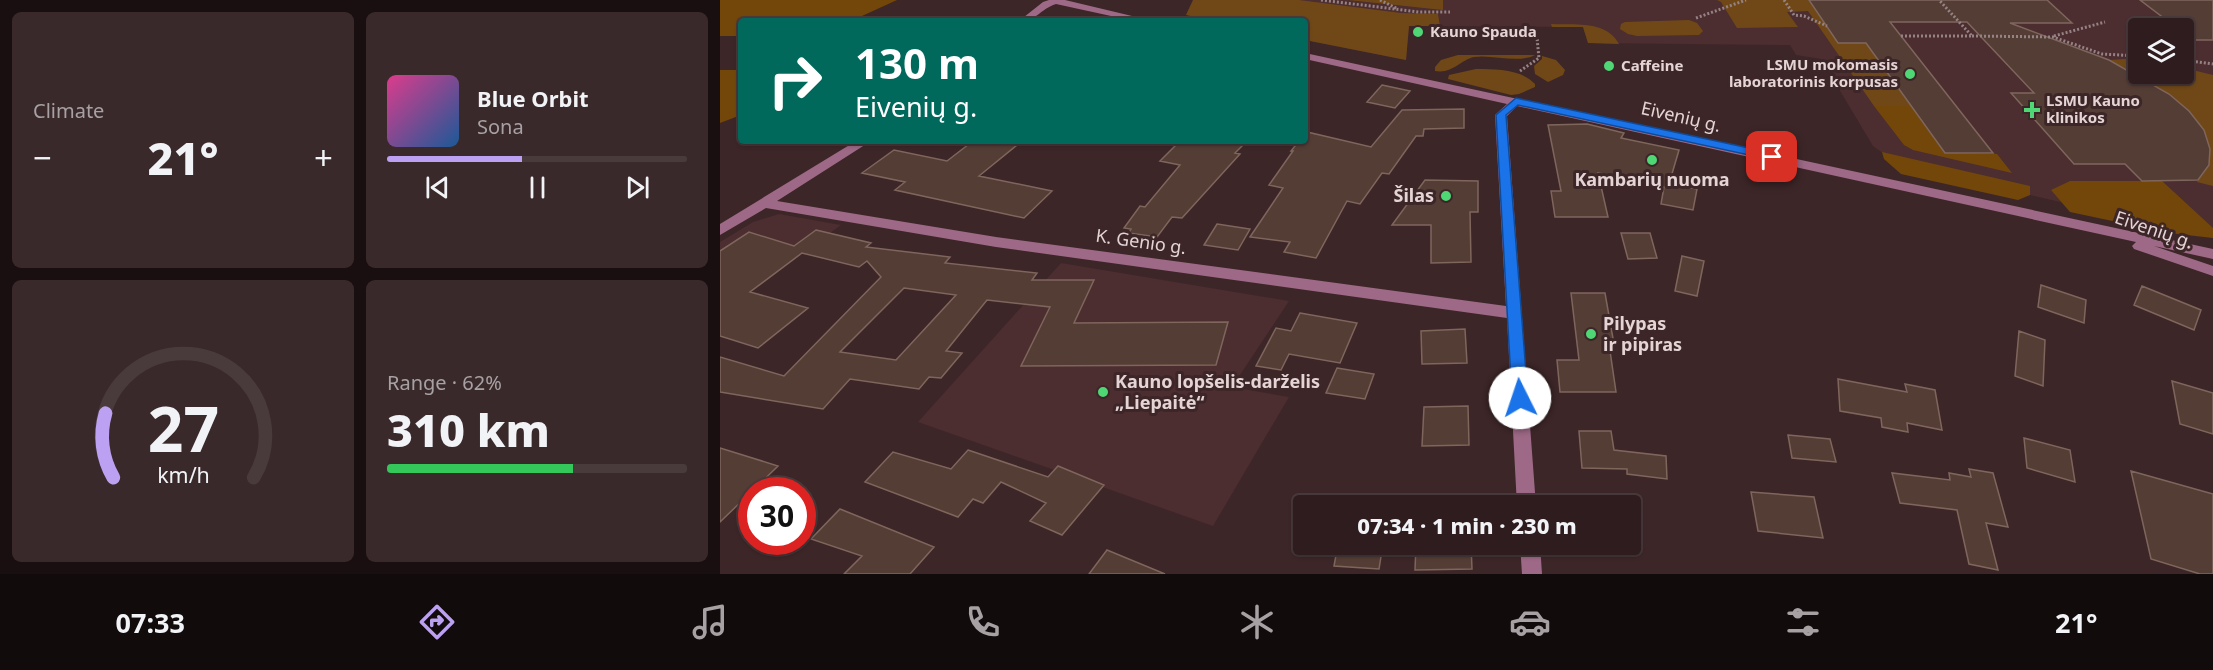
<!DOCTYPE html>
<html lang="en">
<head>
<meta charset="utf-8">
<style>
  :root { --surface:#2e1c1e; --page:#3a292b; --text:#f1f3f6; --muted:#a7a1a4; --line:#493a3c; --accent:#bca0f2 }
  body { margin:0; font-family:"Noto Sans",sans-serif; background:var(--page); color:var(--text); height:100vh; display:flex; flex-direction:column; font-size:22px; white-space:nowrap }
  * { box-sizing:border-box; margin:0 }
  p { font-size:20px; color:var(--muted) }
  .icon { flex:none; width:33px; height:33px; fill:none; stroke:currentColor; stroke-width:2; stroke-linecap:round; stroke-linejoin:round }
  .map { position:relative; flex:1; overflow:hidden }
  .details { display:flex; flex-direction:column; gap:12px; padding:12px; background:#190f10; width:720px }
  .details>* { flex:none }
  .top-card { position:absolute; left:18px; top:18px; width:570px; height:126px; border-radius:6px; box-shadow:0 2px 4px #0004,0 0 0 2px var(--line); background:#00695c; color:#fff; overflow:hidden }
  .tools { position:absolute; left:1408px; top:18px; display:grid; gap:12px }
  .tools a { display:grid; place-items:center; width:66px; height:66px; border-radius:6px; background:var(--surface); box-shadow:0 2px 4px #0004,0 0 0 2px var(--line); font-size:30px }
  .speed { position:absolute; left:18px; top:477px; display:flex; gap:12px; font-size:30px; font-weight:700; text-align:center }
  .speed>* { display:grid; place-content:center; width:78px; height:78px; border-radius:50%; background:var(--surface); box-shadow:0 2px 4px #0004,0 0 0 2px var(--line); line-height:1 }
  .speed .limit { border:9px solid #d22; background:#fff; color:#111 }
  .pin { position:absolute; display:grid; place-items:center; width:51px; height:51px; color:#fff; margin:-26px; border-radius:12px; box-shadow:0 3px 9px #0006 }
  .me { position:absolute; width:66px; margin:-33px; rotate:356deg; stroke-linejoin:round; filter:drop-shadow(0 0 4px #0008) }
  .turn { display:flex; align-items:center; gap:21px; height:126px; padding:0 18px; font-size:27px }
  .turn .icon { width:78px; height:78px; stroke-width:2.5 }
  .turn b { display:block; font-size:42px; line-height:51px }
  .big { font-size:45px; font-weight:800; line-height:1.1 }
  .details .widget { flex:1; display:flex; flex-direction:column; justify-content:center; gap:9px; min-width:0; padding:0 21px; border-radius:9px; background:var(--page) }
  .details .dial { align-items:center; gap:0 }
  .dial svg { height:156px; overflow:visible; fill:none; stroke:var(--line); stroke-width:7; stroke-linecap:round; text-anchor:middle }
  .dial text { fill:var(--text); stroke:none }
  .song { display:flex; align-items:center; gap:18px }
  .cover { width:72px; height:72px; border-radius:9px; background:linear-gradient(135deg,hsl(330 70% 55%),hsl(210 70% 35%)) }
  .played { height:6px; border-radius:3px; background:linear-gradient(90deg,var(--accent) 45%,var(--line) 45%) }
  .keys { display:flex; justify-content:space-around; direction:ltr }
  .heat { display:flex; justify-content:space-between; align-items:center; font-size:33px; direction:ltr }
  .charge { height:9px; border-radius:4px; background:linear-gradient(90deg,#34c759 62%,var(--line) 0) }
  .details .tiles { flex:1; display:grid; gap:12px; grid-template-columns:repeat(2,1fr) }
  .trip { position:absolute; left:573px; top:495px; width:348px; height:60px; border-radius:6px; background:var(--surface); box-shadow:0 2px 4px #0004,0 0 0 2px var(--line); font-weight:800; line-height:60px; text-align:center }
  .menu { display:flex; height:96px; justify-content:space-around; align-items:center; background:#120b0c; color:var(--muted) }
  .menu .icon { width:42px; height:42px }
  .menu .selected { color:var(--accent) }
  .menu b { font-size:27px; color:var(--text) }
  main { display:flex; flex:1; min-height:0 }
  .map>svg:first-child { display:block }
</style>
</head>
<body>
<main>
<section class="details">
<div class="tiles">
<div class="widget"><p>Climate</p>
<div class="heat"><a>−</a><b class="big">21°</b><a>+</a></div>
</div>
<div class="widget">
<div class="song"><i class="cover"></i><div><b>Blue Orbit</b><p>Sona</p></div></div>
<div class="played"></div>
<div class="keys"><svg class="icon" aria-label="previous" viewBox="0 0 24 24"><path d="M18 5L8 12l10 7zM5 5v14"/></svg><svg class="icon" aria-label="pause" viewBox="0 0 24 24"><path d="M8 5v14M16 5v14"/></svg><svg class="icon" aria-label="next" viewBox="0 0 24 24"><path d="M6 5l10 7-10 7zM19 5v14"/></svg></div>
</div>
<div class="widget dial"><svg viewBox="0 0 100 80">
<path d="M14 69A42 42 0 1 1 86 69"/>
<path d="M14 69A42 42 0 0 1 10 36" stroke="#bca0f2"/>
<text x="50" y="56" font-size="32" font-weight="700">27</text>
<text x="50" y="72" font-size="11">km/h</text>
</svg></div>
<div class="widget"><p>Range · 62%</p><b class="big">310 km</b><div class="charge"></div></div>
</div>
</section>
<div class="map">
<svg width="1493" height="574" viewBox="0 0 1493 574">
  <rect width="100%" height="100%" fill="#3d2628"/>
  <path fill="#4c2d30" fill-rule="evenodd" d="M473 0H1493V237L1179 165 1153 146 1101 59 1076 55 1070 45 868 43 863 27 689 26 686 60 585 40V21H495L466 15ZM1419 28H1464V74H1419Z
    M59 214 121 225 0 314V242L33 222Z
    M341 263 569 301 512 387 569 397 493 526 198 422Z"/>
  <path fill="#704817" d="M473 0H579L681 13 718 14 720 26H689L686 60 585 40V21H495L466 15Z
    M628 0H723V10Z
    M997 0H1089L1118 43H1146L1191 106H1154L1088 11 1067 12 1078 27 1017 28 1001 2Z
    M969 20 977 23 983 31 979 35 917 36 908 34 900 29 901 24 905 22Z
    M831 24C854 25 887 20 899 44L868 43 863 27H832Z
    M738 55H815C798 64 772 54 754 57 740 60 733 74 715 71V67L721 60Z
    M822 56 836 60 845 70 843 75 828 82 815 74 814 66 822 59Z
    M1405 59 1419 61V74H1464V68L1493 75V186L1477 182C1481 176 1488 169 1489 162 1493 114 1423 77 1389 60Z
    M756 69C776 69 801 69 815 84V87L799 94 791 95 728 79 729 75Z"/>
  <path fill="#73470a" d="M0 0H177L131 21H21V36H0Z
    M0 70H21V115L0 123Z
    M1154 106H1191L1225 153 1277 154 1292 173 1193 150 1184 145Z
    M1162 152 1310 186V195L1298 200 1181 174 1164 159Z
    M1350 181H1442L1493 228V238L1449 233 1350 212 1331 190Z"/>
  <path fill="#543d34" stroke="#7f665d" stroke-width="1.5" fill-rule="evenodd" d="M1089 0H1327L1352 23H1290L1389 60 1449 94 1469 111 1484 130 1490 149 1489 165 1478 180 1422 181 1405 164H1354L1291 93H1314L1247 22H1170L1273 153H1225L1146 43H1118Z
    M1420 0H1493V40H1464V28H1457Z
    M662 85 690 91 675 108 647 102Z
    M744 109V128L704 129 703 136H696L669 174 662 173 640 204 627 201 596 258 564 252 570 242 530 237 563 188 549 185 573 151H571L579 141H585L587 132 651 147 682 110Z
    M867 124 904 133 901 138 959 150 949 184 977 189 973 210 941 204 944 187 878 173 888 217H835L831 191H841L828 125Z
    M253 141H302L259 176 332 191 304 218 175 190 185 182 142 173 174 150 227 161Z
    M460 141H527L515 153 520 154 462 218 452 217 437 237 409 233 411 229 404 228 420 206 425 207 460 165 440 161Z
    M705 180 758 181V212H750L751 262 711 263V225H672Z
    M497 224 530 229 518 250 484 245Z
    M96 230 151 243 146 247 230 257 225 263 317 273 312 280H374L354 323 508 322 496 365 301 366 330 307 267 300 226 351 242 353 221 378 209 377 199 389 130 379 103 409 0 392V357L64 376 161 277 147 261 139 267 82 253 30 292 88 308 38 348 0 336V251L29 232 74 246ZM184 288 236 295 176 360 120 352Z
    M901 233H930L937 258 908 259Z
    M962 256 984 261 977 296 955 291Z
    M1321 285 1366 300 1364 323 1318 307Z
    M1422 286 1481 310 1474 330 1414 305Z
    M851 293H885L894 344H889L896 392H840L837 360H859Z
    M580 313 637 323 620 363 569 354 561 370 536 366 556 328 571 331Z
    M745 329 747 363 702 364 701 331Z
    M1299 331 1325 340 1323 386 1295 376Z
    M617 368 654 374 645 399 606 393Z
    M1118 379 1187 392 1185 384 1215 390 1222 430 1187 423 1188 432 1162 427 1161 418 1120 411Z
    M1452 381 1493 393V434L1460 424Z
    M748 406 749 445 702 446 704 407Z
    M859 431H891L894 450 946 456 947 479 907 474V469L862 468Z
    M1068 435 1110 439 1116 462 1072 458Z
    M1304 438 1350 450 1355 482 1307 468Z
    M0 448 58 466 0 522Z
    M248 450 328 477 338 466 384 485 342 535 310 521 326 503 281 482 263 503 253 499 238 517 145 482 173 452 231 469Z
    M1249 469 1273 473 1288 527 1266 523 1278 570 1249 564 1237 510 1180 503 1172 473 1230 480 1229 473 1251 477Z
    M1411 471 1493 494V574H1480L1431 559Z
    M1031 492 1094 497 1103 538 1038 531Z
    M120 509 214 547 190 574H124L142 556 91 539Z
    M618 544H663L659 569 614 566Z
    M696 544H751L752 569 695 570Z
    M387 550 445 574H369Z"/>
  <g fill="none" stroke-linecap="round" stroke-linejoin="round">
    <path stroke="#958284" stroke-width="3" stroke-dasharray="2 2" stroke-linecap="butt" d="M601 0 699 12H730
      M660 0 678 9
      M1064 0 1074 15 1084 16 1107 26
      M976 18 1026 0
      M1181 36H1252L1219 0
      M1252 36 1333 37 1382 54 1419 56
      M1334 36 1385 22
      M1464 60 1493 64
      M800 71 819 58 817 38"/>
    <path fill="#9e6986" fill-rule="evenodd" d="M329 0H345L433 21H414L336 4C320 9 317 21 299 21L323 2Z
      M585 53 1493 249V259L1434 246 1493 266V276L1414 249 1412 246 1416 242 797 106 787 116 816 506H797L787 318 276 247 46 208 0 235V224L136 141H151L57 201 276 237 786 306 775 115 787 104 585 59Z
      M800 544H820L822 574H802Z"/>
  </g>
  <path fill="#1a73e8" stroke="#114b97" stroke-width="1.5" d="M796 98 1052 153 1057 157 1052 160 798 105 786 115 808 398 805 403 800 405 794 403 792 398 776 115Z"/>
  <g fill="#4fd675" stroke="#3d2628" stroke-width="2">
    <circle cx="698" cy="32" r="6"/>
    <circle cx="889" cy="66" r="6"/>
    <circle cx="1190" cy="74" r="6"/>
    <path d="M1309 101h6v6h6v6h-6v6h-6v-6h-6v-6h6z"/>
    <circle cx="932" cy="160" r="6"/>
    <circle cx="726" cy="196" r="6"/>
    <circle cx="871" cy="334" r="6"/>
    <circle cx="383" cy="392" r="6"/>
  </g>
  <g text-anchor="middle" stroke-width="6" stroke-linejoin="round" paint-order="stroke">
    <g font-size="15" font-weight="bold" fill="#e4d4d5" stroke="#3d2628" text-anchor="start">
      <text x="710" y="37">Kauno Spauda</text>
      <text x="1178" y="70" text-anchor="end">LSMU mokomasis<tspan x="1178" dy="17">laboratorinis korpusas</tspan></text>
      <text x="901" y="71">Caffeine</text>
      <text x="1326" y="106">LSMU Kauno<tspan x="1326" dy="17">klinikos</tspan></text>
    </g>
    <g font-size="18" fill="#e4d4d5" stroke="#3d2628">
      <text transform="translate(961 117) rotate(13)" y="6">Eivenių g.</text>
      <text transform="translate(1434 230) rotate(19)" y="6">Eivenių g.</text>
      <text transform="translate(421 242) rotate(8)" y="6">K. Genio g.</text>
    </g>
    <g font-size="18" font-weight="bold" fill="#e4d4d5" stroke="#3d2628" text-anchor="start">
      <text x="932" y="186" text-anchor="middle">Kambarių nuoma</text>
      <text x="714" y="202" text-anchor="end">Šilas</text>
      <text x="883" y="330">Pilypas<tspan x="883" dy="21">ir pipiras</tspan></text>
      <text x="395" y="388">Kauno lopšelis-darželis<tspan x="395" dy="21">„Liepaitė“</tspan></text>
    </g>
  </g>
</svg>
<div class="tools">
<a><svg class="icon" aria-label="layers" viewBox="0 0 24 24"><path d="M12 4l9 5-9 5-9-5zM3 14l9 5 9-5"/></svg></a>
</div>
<div class="speed"><div class="limit">30</div></div>
<div class="pin" style="left:1052px;top:157px;background:#d93025"><svg class="icon" aria-label="arrive" viewBox="0 0 24 24"><path d="M6 21V4h12l-3 4 3 4H6"/></svg></div>
<svg class="me" style="left:800px;top:398px" viewBox="-20 -20 40 40"><circle r="19" fill="#fff"/><path d="M0-13L10 11 0 6-10 11z" fill="#1a73e8"/></svg>
<div class="trip">07:34 · 1 min · 230 m</div>
<div class="top-card">
<div class="turn"><svg class="icon" aria-label="right" viewBox="0 0 24 24"><path d="M7 20v-9h11M14 6l5 5-5 5"/></svg><div><b>130 m</b>Eivenių g.</div></div>
</div>
</div>
</main>
<nav class="menu">
<b>07:33</b>
<svg class="icon selected" aria-label="directions" viewBox="0 0 24 24"><path d="M12 3l9 9-9 9-9-9zM9 14v-3h6M13 9l2 2-2 2"/></svg>
<svg class="icon" aria-label="music" viewBox="0 0 24 24"><path d="M9 18V5l10-2v13"/><circle cx="6" cy="18" r="3"/><circle cx="16" cy="16" r="3"/></svg>
<svg class="icon" aria-label="phone" viewBox="0 0 24 24"><path d="M5 4h4l2 5-3 2q2 4 5 5l2-3 5 2v4C11 20 4 13 5 4z"/></svg>
<svg class="icon" aria-label="climate" viewBox="0 0 24 24"><path d="M12 3v18M4 7l16 10M4 17L20 7"/></svg>
<svg class="icon" aria-label="car" viewBox="0 0 24 24"><path d="M5 17H2v-5l4-1 3-4h7l3 4 3 1v5h-3M9 17h6M6 11h13"/><circle cx="7" cy="17" r="2"/><circle cx="17" cy="17" r="2"/></svg>
<svg class="icon" aria-label="filters" viewBox="0 0 24 24"><path d="M4 7h16M4 17h16"/><circle cx="9" cy="7" r="2"/><circle cx="15" cy="17" r="2"/></svg>
<b>21°</b>
</nav>
</body>
</html>
